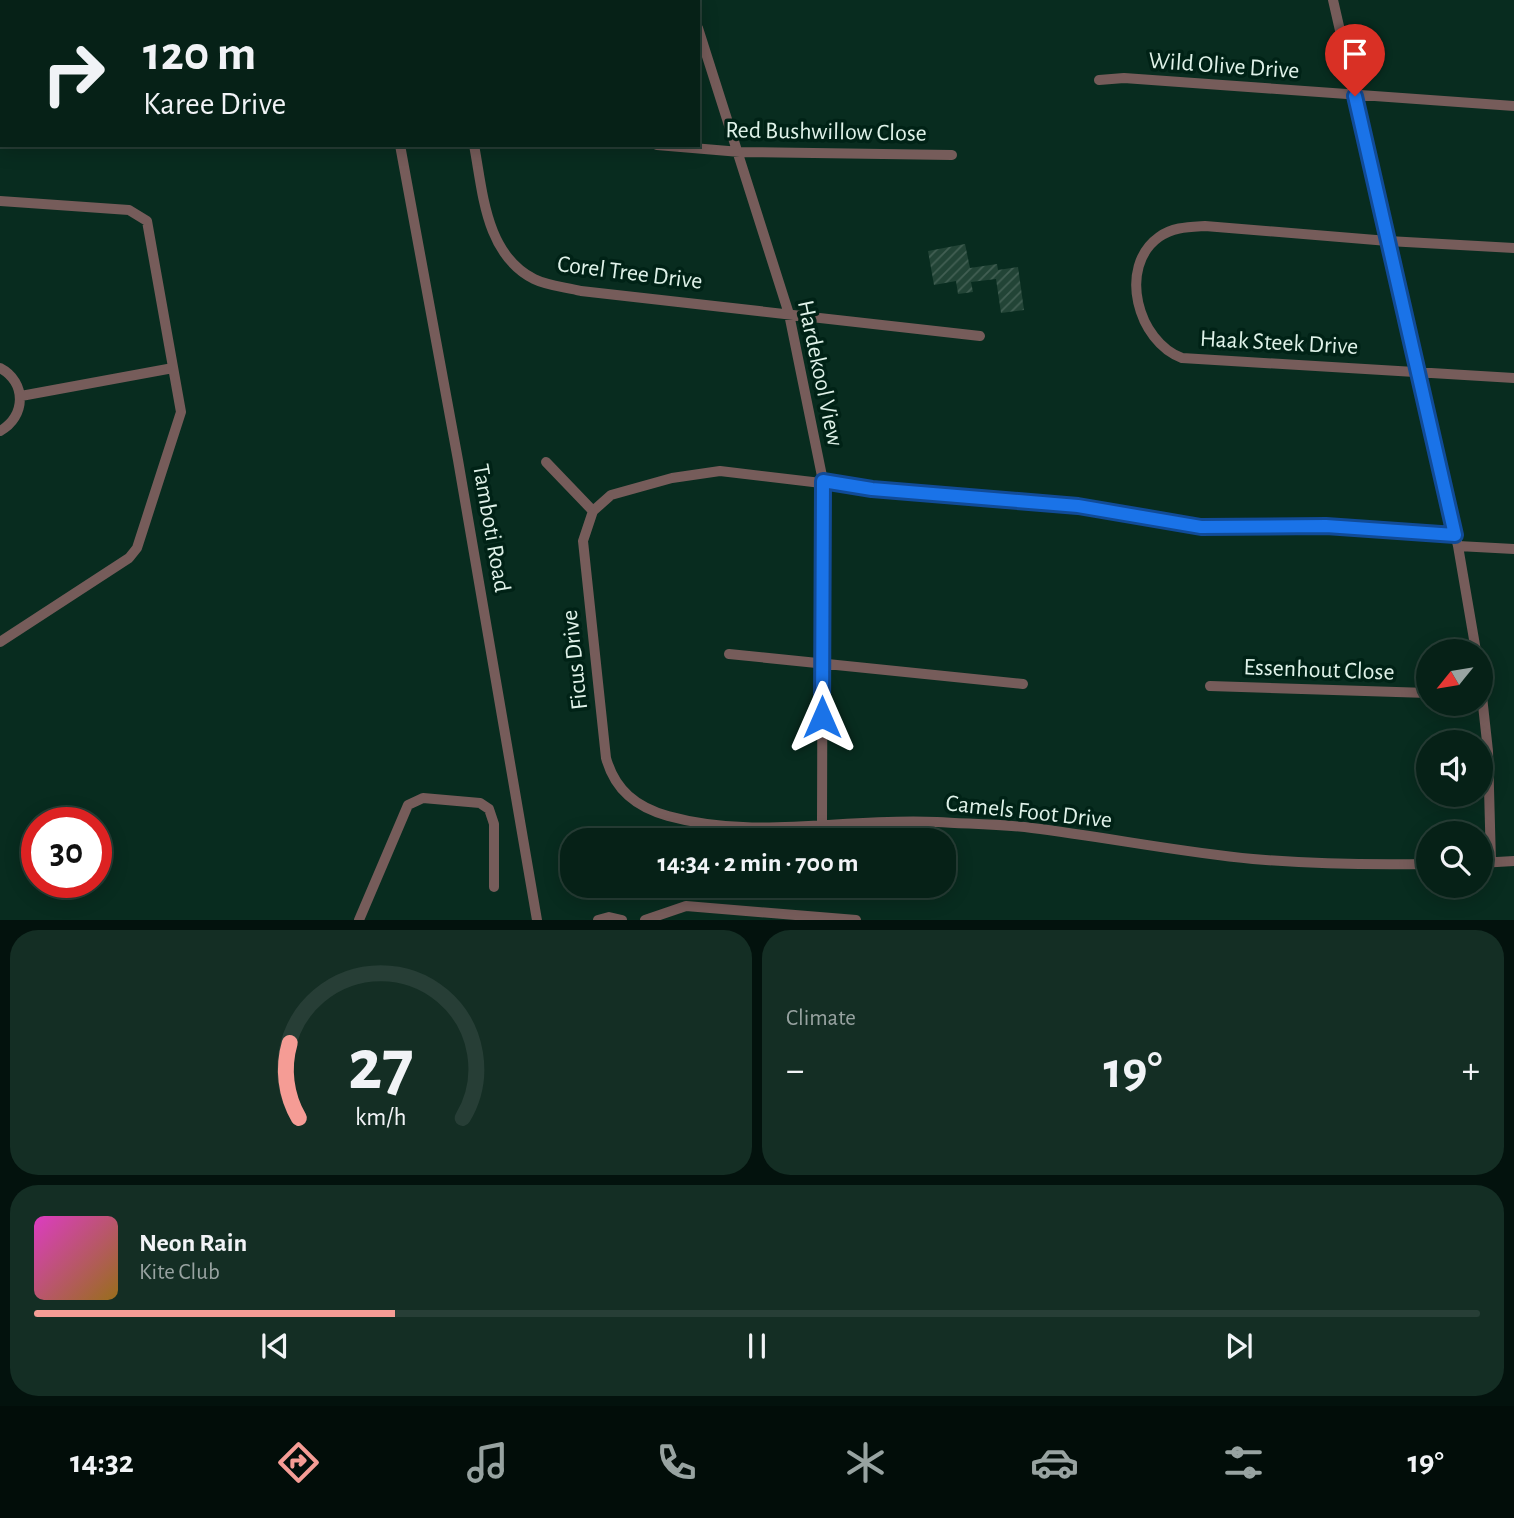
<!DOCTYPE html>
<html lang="en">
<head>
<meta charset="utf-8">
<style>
  :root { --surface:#062117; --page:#142e24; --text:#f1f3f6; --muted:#98a3a1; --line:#273e36; --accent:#f59c95 }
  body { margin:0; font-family:"Alegreya Sans",sans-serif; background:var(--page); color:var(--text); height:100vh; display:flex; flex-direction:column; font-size:26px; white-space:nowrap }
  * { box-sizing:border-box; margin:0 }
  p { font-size:23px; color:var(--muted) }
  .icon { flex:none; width:38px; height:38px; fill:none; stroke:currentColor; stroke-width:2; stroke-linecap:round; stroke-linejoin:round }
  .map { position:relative; height:920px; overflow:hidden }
  .details { display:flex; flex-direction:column; gap:10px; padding:10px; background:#03120d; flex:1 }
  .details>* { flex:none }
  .top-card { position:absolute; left:0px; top:0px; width:700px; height:147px; box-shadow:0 4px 18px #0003,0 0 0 2px var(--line); background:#062117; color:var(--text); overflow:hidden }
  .needle { width:46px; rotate:240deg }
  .controls { position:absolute; left:1416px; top:639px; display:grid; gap:14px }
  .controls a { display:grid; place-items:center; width:77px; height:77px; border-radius:50%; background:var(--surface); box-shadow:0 4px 18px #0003,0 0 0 2px var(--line); font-size:35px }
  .speed { position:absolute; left:21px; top:807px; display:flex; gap:14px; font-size:35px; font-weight:700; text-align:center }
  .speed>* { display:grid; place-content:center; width:91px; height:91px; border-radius:50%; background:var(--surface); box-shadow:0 4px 18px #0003,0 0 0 2px var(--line); line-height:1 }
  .speed .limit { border:10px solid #d22; background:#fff; color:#111 }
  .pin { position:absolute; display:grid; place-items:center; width:60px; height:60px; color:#fff; margin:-72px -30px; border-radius:50% 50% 50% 0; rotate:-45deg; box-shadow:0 0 7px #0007 }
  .pin .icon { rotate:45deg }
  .me { position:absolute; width:77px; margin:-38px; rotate:0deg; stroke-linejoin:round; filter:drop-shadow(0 0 5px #0008) }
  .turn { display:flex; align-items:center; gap:24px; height:147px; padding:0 28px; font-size:32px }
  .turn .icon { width:91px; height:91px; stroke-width:2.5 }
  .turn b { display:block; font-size:49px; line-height:60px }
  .big { font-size:52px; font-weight:700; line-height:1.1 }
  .details .tile { flex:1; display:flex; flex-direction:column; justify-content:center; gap:10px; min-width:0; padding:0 24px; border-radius:28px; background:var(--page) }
  .details .dial { align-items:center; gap:0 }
  .dial svg { height:182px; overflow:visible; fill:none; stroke:var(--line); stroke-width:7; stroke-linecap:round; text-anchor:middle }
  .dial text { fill:var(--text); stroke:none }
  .song { display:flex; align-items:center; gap:21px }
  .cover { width:84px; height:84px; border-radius:10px; background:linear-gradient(135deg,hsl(310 70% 55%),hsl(40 70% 35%)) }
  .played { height:7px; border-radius:4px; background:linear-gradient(90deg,var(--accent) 25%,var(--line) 25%) }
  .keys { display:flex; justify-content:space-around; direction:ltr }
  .heat { display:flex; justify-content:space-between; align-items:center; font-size:38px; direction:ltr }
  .details .tiles { flex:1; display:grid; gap:10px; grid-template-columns:1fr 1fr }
  .tile:last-child { grid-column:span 2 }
  .trip { position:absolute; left:560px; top:828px; width:396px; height:70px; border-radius:28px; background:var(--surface); box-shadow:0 4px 18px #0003,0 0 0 2px var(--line); font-weight:700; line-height:70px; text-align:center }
  .tabs { display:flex; height:112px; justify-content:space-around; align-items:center; background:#020d09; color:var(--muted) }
  .tabs .icon { width:49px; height:49px }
  .tabs .active { color:var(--accent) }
  .tabs b { font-size:32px; color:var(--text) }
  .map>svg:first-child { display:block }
</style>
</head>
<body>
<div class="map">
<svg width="1514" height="920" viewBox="0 0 1514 920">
  <defs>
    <pattern id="building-hatch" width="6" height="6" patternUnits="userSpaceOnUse" patternTransform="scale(1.75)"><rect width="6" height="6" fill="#224436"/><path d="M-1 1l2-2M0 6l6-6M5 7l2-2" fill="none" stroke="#425f53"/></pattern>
  </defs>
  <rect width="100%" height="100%" fill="#082c1f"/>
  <path fill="url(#building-hatch)" d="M965 244 970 268 997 264 998 270 1018 267 1024 310 1001 313 996 279 971 282 973 292 958 294 956 281 934 285 928 251Z"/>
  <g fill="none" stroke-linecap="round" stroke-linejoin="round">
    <path stroke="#765c5a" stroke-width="10" d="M272 0V2
      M372 0V2
      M689 0 690 2
      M1333 0 1458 546 1476 651
      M66 2 67 0
      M458 2V0
      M698 28 789 314 823 481 822 824
      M0 65 2 64
      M1099 80 1124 78 1514 106
      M400 145 458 460 537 920
      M474 145C483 192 485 254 534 279 548 286 566 287 581 291L980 336
      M657 145 740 152 952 155
      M0 201 129 210 147 221 181 412 137 548 129 558 0 642
      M1514 248 1388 241 1205 226C1188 227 1173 227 1159 237 1117 267 1138 342 1182 358L1514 378
      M0 368C27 382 26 417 0 431
      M21 396 173 368
      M546 462 593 511
      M1458 546 1514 549
      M729 654 1023 684
      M1480 678 1488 751 1491 863
      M1210 686 1428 693
      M1480 863 1514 861
      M1428 864C1369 865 1312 864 1253 859 1179 852 1106 837 1032 828 1001 824 968 824 937 822 845 817 758 841 668 816 636 807 615 790 606 758L583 541 593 511 611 495 672 478 720 471 872 489 1078 506 1201 527 1326 526 1455 535
      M359 920 408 805 423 798 480 803 489 809 494 824V887
      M598 920 609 917 622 920
      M645 920 686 906 856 920"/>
  </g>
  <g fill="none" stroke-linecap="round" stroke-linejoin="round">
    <g stroke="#114b97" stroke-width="18">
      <path id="route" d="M822 717 823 481 872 489 1078 506 1201 527 1326 526 1455 535 1355 96"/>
    </g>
    <use href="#route" stroke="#1a73e8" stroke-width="12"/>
  </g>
  <g text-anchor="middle" stroke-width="7" stroke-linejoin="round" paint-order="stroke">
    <g font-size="24" fill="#dff2e9" stroke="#002216">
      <text transform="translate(1224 65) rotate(4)" y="8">Wild Olive Drive</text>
      <text transform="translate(826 131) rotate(1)" y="8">Red Bushwillow Close</text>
      <text transform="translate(630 272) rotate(7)" y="8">Corel Tree Drive</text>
      <text transform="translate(1279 342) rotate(3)" y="8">Haak Steek Drive</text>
      <text transform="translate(821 373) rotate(78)" y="8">Hardekool View</text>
      <text transform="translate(492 528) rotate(80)" y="8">Tamboti Road</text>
      <text transform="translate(574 660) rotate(-96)" y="8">Ficus Drive</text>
      <text transform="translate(1319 669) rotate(2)" y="8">Essenhout Close</text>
      <text transform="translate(1029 811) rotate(6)" y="8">Camels Foot Drive</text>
    </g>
  </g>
</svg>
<div class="controls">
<a><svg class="needle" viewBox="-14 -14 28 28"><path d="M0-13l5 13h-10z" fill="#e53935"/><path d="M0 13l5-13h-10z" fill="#98a3a1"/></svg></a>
<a><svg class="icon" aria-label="sound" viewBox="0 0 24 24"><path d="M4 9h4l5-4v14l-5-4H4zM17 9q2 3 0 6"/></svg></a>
<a><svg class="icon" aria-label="search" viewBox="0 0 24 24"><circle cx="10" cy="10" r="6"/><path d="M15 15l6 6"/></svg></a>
</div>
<div class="speed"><div class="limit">30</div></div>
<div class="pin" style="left:1355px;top:96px;background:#d93025"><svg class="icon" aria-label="arrive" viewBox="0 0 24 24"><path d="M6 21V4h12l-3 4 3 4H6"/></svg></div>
<svg class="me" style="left:822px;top:717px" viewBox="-20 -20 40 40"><path d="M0-17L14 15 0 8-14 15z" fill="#1a73e8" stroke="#fff" stroke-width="4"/></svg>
<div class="trip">14:34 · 2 min · 700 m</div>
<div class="top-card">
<div class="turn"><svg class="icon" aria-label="right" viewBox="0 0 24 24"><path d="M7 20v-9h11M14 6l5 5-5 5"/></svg><div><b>120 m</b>Karee Drive</div></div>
</div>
</div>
<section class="details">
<div class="tiles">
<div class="tile dial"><svg viewBox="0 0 100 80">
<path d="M14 69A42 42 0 1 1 86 69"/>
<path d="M14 69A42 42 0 0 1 10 36" stroke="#f59c95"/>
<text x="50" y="56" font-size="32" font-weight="700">27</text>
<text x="50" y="72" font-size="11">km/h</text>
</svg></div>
<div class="tile"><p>Climate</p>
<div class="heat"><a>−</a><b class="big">19°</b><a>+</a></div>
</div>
<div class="tile">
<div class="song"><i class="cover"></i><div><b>Neon Rain</b><p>Kite Club</p></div></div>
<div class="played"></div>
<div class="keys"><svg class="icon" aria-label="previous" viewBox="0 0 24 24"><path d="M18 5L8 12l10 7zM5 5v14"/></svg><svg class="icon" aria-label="pause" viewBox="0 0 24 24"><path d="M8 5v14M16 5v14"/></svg><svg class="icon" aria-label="next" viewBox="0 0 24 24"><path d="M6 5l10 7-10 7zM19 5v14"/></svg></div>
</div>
</div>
</section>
<nav class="tabs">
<b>14:32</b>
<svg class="icon active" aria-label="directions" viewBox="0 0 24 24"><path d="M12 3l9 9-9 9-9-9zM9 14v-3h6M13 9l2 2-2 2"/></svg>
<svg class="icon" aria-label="music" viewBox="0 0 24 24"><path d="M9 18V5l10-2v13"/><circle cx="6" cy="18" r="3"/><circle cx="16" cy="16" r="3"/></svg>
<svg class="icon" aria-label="phone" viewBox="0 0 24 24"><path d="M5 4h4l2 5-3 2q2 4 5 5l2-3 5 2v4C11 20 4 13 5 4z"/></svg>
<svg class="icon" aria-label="climate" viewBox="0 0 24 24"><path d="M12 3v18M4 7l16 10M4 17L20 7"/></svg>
<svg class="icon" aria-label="car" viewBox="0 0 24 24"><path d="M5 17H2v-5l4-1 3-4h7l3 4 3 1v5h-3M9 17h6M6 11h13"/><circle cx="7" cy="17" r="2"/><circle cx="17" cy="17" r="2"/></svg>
<svg class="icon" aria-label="filters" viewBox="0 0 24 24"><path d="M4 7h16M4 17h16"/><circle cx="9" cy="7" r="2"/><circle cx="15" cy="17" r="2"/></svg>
<b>19°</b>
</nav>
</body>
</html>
